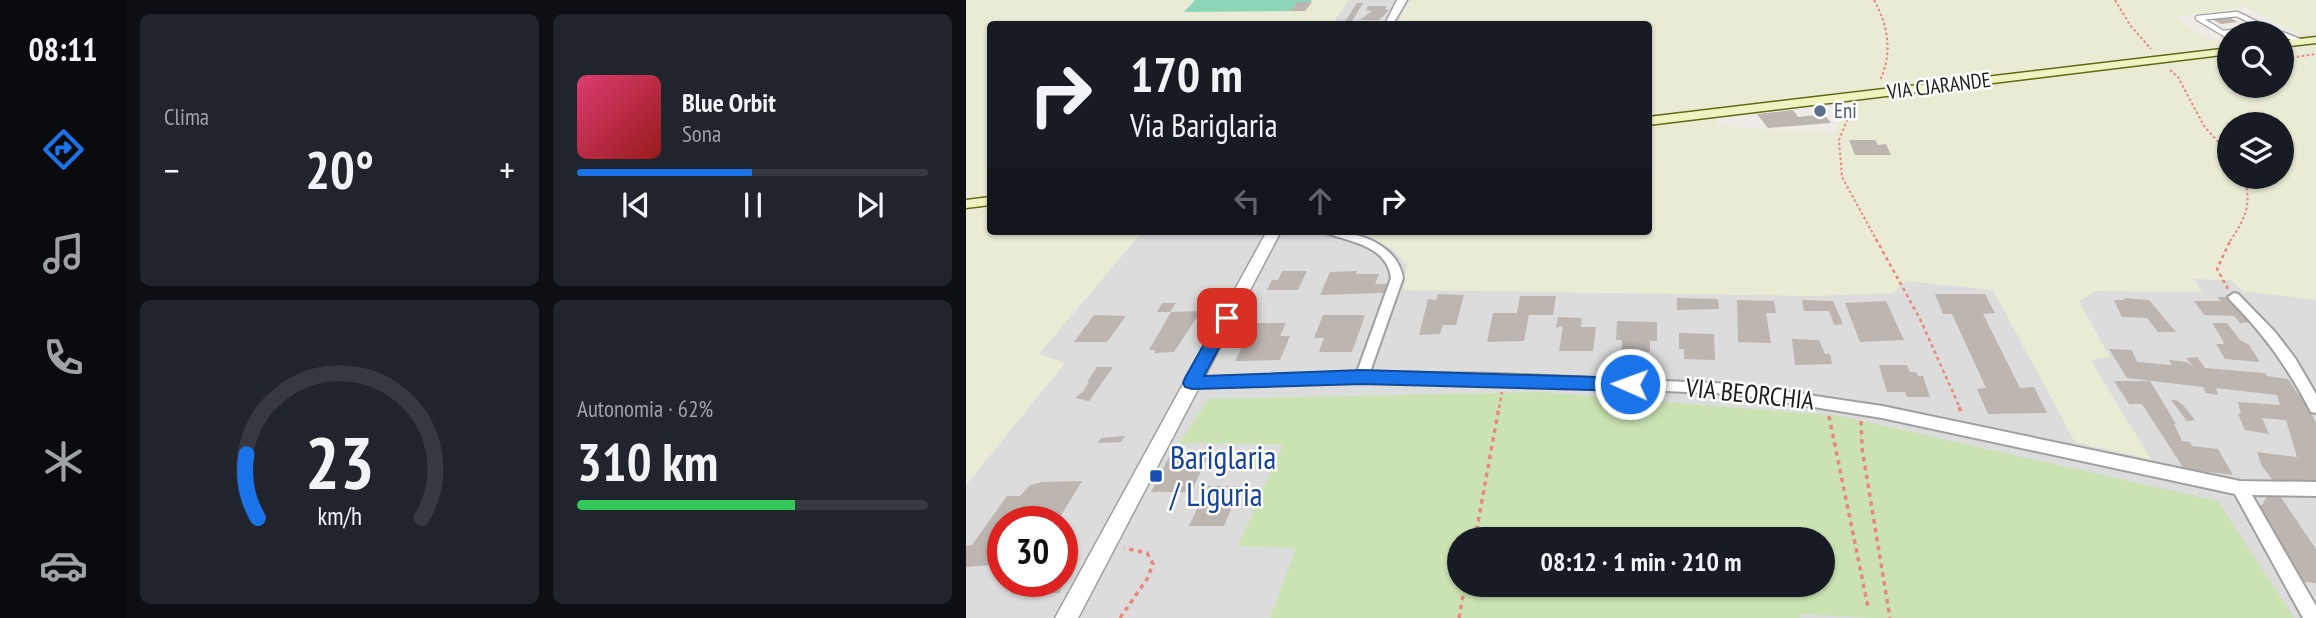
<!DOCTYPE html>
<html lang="it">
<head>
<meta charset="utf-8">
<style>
  :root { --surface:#171b24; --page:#20242c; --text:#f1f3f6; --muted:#9ea1a6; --line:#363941; --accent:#1a73e8 }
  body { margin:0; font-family:"PT Sans Narrow",sans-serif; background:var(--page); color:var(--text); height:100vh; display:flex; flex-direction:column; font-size:26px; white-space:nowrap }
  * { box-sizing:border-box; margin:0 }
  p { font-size:23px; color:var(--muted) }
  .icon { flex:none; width:38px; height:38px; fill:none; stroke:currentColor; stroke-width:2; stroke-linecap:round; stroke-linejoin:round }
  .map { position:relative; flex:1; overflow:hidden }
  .side { display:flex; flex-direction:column; gap:14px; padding:14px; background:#0d0f14; width:840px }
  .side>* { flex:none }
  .guide { position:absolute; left:21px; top:21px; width:665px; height:214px; border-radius:7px; box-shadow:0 2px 5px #0004; background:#171b24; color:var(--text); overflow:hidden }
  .fabs { position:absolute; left:1251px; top:21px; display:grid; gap:14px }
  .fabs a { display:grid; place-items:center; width:77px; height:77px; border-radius:50%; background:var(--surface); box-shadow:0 2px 5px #0004; font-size:35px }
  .speed { position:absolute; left:21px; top:506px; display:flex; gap:14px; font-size:35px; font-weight:700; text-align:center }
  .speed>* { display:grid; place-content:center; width:91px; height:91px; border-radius:50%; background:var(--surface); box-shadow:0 2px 5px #0004; line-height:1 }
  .speed .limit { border:10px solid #d22; background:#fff; color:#111 }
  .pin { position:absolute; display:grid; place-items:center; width:60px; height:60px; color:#fff; margin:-30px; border-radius:14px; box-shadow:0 4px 10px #0006 }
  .me { position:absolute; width:77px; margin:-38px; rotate:272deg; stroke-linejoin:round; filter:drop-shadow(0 0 5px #0008) }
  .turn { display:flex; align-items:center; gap:24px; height:147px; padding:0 28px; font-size:32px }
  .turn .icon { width:91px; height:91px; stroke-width:2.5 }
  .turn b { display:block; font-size:49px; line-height:60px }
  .lanes { display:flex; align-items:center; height:66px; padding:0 28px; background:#0003; justify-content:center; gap:35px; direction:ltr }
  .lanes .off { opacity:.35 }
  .big { font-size:52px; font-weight:700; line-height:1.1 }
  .side .widget { flex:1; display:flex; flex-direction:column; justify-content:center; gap:10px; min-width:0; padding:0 24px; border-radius:10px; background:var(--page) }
  .side .dial { align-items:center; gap:0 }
  .dial svg { height:182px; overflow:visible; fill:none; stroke:var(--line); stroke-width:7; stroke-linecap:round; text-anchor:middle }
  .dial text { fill:var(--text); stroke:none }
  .song { display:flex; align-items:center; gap:21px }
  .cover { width:84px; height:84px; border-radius:10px; background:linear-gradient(135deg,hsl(340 70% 55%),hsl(0 70% 35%)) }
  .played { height:7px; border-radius:4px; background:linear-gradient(90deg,var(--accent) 50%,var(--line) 50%) }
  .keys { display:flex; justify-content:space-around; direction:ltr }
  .heat { display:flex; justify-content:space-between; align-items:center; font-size:38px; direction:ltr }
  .charge { height:10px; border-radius:5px; background:linear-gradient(90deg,#34c759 62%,var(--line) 0) }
  .side .tiles { flex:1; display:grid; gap:14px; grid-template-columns:repeat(2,1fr) }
  .trip { position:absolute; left:481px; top:527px; width:388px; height:70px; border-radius:35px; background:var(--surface); box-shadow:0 2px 5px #0004; font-weight:700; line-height:70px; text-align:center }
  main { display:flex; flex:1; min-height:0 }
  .dock { display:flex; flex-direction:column; width:126px; justify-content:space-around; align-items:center; background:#090b0e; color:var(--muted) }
  .dock .icon { width:49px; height:49px }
  .dock .active { color:var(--accent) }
  .dock b { font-size:32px; color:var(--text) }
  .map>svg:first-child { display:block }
</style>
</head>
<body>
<main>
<nav class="dock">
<b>08:11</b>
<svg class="icon active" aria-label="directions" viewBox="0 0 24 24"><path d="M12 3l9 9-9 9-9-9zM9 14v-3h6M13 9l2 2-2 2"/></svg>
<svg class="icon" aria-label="music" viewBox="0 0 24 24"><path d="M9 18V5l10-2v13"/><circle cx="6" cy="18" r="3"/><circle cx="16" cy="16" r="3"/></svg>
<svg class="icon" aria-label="phone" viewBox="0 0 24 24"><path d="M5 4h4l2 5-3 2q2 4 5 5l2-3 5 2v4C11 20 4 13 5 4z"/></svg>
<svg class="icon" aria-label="climate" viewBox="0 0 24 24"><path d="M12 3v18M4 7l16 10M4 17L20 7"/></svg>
<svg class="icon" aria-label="car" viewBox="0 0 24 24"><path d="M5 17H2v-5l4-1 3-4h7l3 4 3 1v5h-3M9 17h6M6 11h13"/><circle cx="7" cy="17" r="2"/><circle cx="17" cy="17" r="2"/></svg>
</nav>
<section class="side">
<div class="tiles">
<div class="widget"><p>Clima</p>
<div class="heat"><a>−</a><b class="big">20°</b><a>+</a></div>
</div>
<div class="widget">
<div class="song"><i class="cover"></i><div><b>Blue Orbit</b><p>Sona</p></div></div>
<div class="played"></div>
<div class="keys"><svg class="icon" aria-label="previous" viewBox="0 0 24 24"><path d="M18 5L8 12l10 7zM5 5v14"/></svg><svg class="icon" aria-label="pause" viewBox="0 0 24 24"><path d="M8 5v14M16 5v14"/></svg><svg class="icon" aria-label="next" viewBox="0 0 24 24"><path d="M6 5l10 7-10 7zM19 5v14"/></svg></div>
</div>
<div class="widget dial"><svg viewBox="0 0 100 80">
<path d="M14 69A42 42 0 1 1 86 69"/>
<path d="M14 69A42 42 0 0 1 9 41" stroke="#1a73e8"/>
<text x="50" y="56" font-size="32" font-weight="700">23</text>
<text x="50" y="72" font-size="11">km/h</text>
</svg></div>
<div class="widget"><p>Autonomia · 62%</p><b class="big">310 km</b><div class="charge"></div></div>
</div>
</section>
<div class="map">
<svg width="1350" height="618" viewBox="0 0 1350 618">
  <rect width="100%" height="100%" fill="#efece7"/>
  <path fill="#dddcdc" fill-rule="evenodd" d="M383 0H444L431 24H366Z
    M175 231H379L426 249 441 265 438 290 940 281 1028 290 1109 442 1184 459 1124 359 1143 356 1113 301 1129 291 1235 292 1227 279 1265 280 1277 291 1350 300V618H0V485L98 364 73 354ZM37 522H96V581H37ZM494 539H858V584H494Z"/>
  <path fill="#eaebd4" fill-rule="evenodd" d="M0 0H229L219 12 346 0H383L366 24H24V197L0 200Z
    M444 0H1350V35L1337 37 1279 7 1210 17 1231 33 1259 46 683 116 682 24H431Z
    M1350 43V300L1277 291 1265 280 1228 279 1236 292 1129 291 1113 301 1143 357 1124 360 1185 459 1109 442 1027 290 941 281 927 293 850 296 438 290 441 265 427 249 379 231H682L683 124 750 117 753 126 867 134 883 100 1263 53 1264 86H1316V47ZM1264 124H1316V177H1264Z
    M24 207V231H177L73 354 99 363 0 484V210Z"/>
  <path fill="#cbe3b3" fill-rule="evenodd" d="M575 392 875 416 1252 501 1328 618H902L835 614 834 618H304L330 548 272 546 317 444 213 443 243 399ZM494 539H858V584H494Z"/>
  <path fill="#8ed4b8" d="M229 0H346L339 11 218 12Z"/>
  <path fill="#bcb5b0" d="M331 2H346L339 11H324Z
    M391 3H397L385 23H378Z
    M402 6H421L419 9 423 10 413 20H394L406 11 400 10Z
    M1261 16 1272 22 1255 24 1244 18Z
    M827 110 832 117 858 114 865 123 802 128 791 114Z
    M883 140H909L912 145 920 144 925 155H889Z
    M316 271H341L332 290H301L306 280H312Z
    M391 271 390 274H413L409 284H421L418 293 354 295 364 272Z
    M472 294 498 295 490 325H477L474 334 453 335 462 299 470 300Z
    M969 294H1019L1029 313 1017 314 1054 388 1068 387 1081 413 1022 414 1011 389 1020 388 986 314H977Z
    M554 296H590L587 315H563L558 341 521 342 527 313H551Z
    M1251 297H1264L1287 322 1274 323 1268 316 1238 315 1228 301H1255Z
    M711 298 752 299 753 309 711 310Z
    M1158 298 1183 300 1210 332H1192L1181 318 1156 317 1148 300H1159Z
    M771 300 808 301 810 313H800L805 343 772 342Z
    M836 300 867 301 877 324 868 325 863 311H838Z
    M920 301 938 340 894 342 879 303Z
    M196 303H210L204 312H191Z
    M235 311 208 352 188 353 189 350H183L205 312Z
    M128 315 160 316 141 342H108Z
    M357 315H399L386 352H353L358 338H348Z
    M592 317 616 318 615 327H630L627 351H593L597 326 590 328Z
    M651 321 691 322V341H684V352H656V340H650Z
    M288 323H320L314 336H324L314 360 269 361Z
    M1246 323H1261L1274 340 1283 345 1294 362 1259 359 1250 344H1258L1256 339Z
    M713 333 748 334 749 360 718 359V349H713Z
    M826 339 853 340 859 354H864L866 364 829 365Z
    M1143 349 1166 350 1171 362 1206 365 1203 360 1221 362 1228 367 1220 358 1231 357 1239 368 1299 373 1301 376 1322 379 1332 394 1337 395 1350 423V484L1307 480 1296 466 1291 452 1331 457 1320 420 1296 418 1303 434 1279 430 1272 414H1275L1272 402 1314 405 1311 395 1250 388 1252 395 1240 393 1237 387 1161 378Z
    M913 365H941L944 372H950L952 376H957L964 397H941L939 392H921Z
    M131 367H147L123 401 109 398 120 389H118L123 383 121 382Z
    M1148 381H1184L1210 424H1208L1216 441 1224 442 1226 446 1252 449 1267 475 1218 469 1176 404H1163Z
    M1205 400H1210L1217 405 1229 420 1221 421Z
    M159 436 155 442 132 443 135 438Z
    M204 455H243L225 492H185Z
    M116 481 91 522H37V564L0 567V546L6 545 41 496H54L64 485 76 482Z
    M242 486H275L258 526H223Z
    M1303 493H1312L1350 549V583L1338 582 1293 505H1296Z
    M96 557H112L93 593 46 594 54 581H96Z"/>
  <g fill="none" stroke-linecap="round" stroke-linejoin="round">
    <g stroke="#a0a0a0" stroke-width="7">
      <path id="service" d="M1257 33 1232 18 1271 14 1299 28
        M1316 34 1334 41
        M1264 37 1257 33 1299 28 1313 33"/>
    </g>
    <g stroke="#a0a0a0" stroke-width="4">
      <path id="minor" d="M359 231C390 231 431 243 437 278L404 372 533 374 768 384 916 406 1274 481 1350 482V496L1286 495 1350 606V618H1337L1269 494 916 418 768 394 533 384 396 382 226 388 221 387 219 383 221 379 226 378 391 372 425 278C421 246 386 242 360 233Z
        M1268 293 1272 294 1309 332 1329 358 1350 394V413L1345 412C1322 368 1299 335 1264 300L1262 297Z"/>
    </g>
    <g stroke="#a0a0a0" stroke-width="3">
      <path id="tertiary" d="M431 0H441L427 24H419Z
        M301 231H315L112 618H89Z"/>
    </g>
    <g stroke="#626a12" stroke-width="3">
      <path id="secondary" d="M1350 37V43L1316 47V41Z
        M1264 48V54L682 125V117Z
        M24 197V205L0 208V200Z"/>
    </g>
    <path stroke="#e9867d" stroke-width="2" stroke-dasharray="2.5 2.5" stroke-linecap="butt" d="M908 0C922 25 927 53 914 80
      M1149 0 1164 25 1185 49
      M1316 59 1350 54
      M1204 70 1212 77 1238 126 1264 155
      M885 110 873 140 876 177 911 241
      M1264 241C1280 218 1286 204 1278 177"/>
    <path stroke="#e9867d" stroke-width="2.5" stroke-dasharray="3.5 3.5" stroke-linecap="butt" d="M910 239 954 319 994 408
      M1262 289 1251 269 1265 239
      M533 408 536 392"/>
    <path stroke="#e9867d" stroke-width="3.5" stroke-dasharray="4.5 4.5" stroke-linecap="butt" d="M993 407 996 414
      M863 416 902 607
      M895 421 896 448 924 618
      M509 539 533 407
      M154 618 181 579 187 564 181 553 158 548
      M493 618 499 584"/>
    <use href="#service" stroke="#fff" stroke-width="4.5"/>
    <use href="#minor" fill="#fff" fill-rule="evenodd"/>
    <use href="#tertiary" fill="#fff" fill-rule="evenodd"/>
    <use href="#secondary" fill="#f1f2c1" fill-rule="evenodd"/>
  </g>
  <path fill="#1a73e8" stroke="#114b97" stroke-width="2" d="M261 312 269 318 238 376 396 370 664 378 670 380 673 384 670 389 664 391 396 384 226 389 219 387 217 383 219 378 255 314Z"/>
  <circle fill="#5c6f8a" stroke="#fff" stroke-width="2.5" cx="854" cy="111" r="7"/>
  <rect fill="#1a4fb4" stroke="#fff" stroke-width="2.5" x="183" y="469" width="14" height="14" rx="3.5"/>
  <g text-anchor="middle" stroke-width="5" stroke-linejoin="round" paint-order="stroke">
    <g font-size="21" fill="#1f1f1f" stroke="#fff">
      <text transform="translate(973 86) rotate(-7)" y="7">VIA CJARANDE</text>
    </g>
    <g font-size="21" fill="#4e5e75" stroke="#fff" text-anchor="start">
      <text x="868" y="118">Eni</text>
    </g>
    <g font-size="26" fill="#1f1f1f" stroke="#fff">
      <text transform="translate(784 394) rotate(6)" y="9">VIA BEORCHIA</text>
    </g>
    <g font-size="32" fill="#164399" stroke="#fff" text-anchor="start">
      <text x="204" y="469">Bariglaria<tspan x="204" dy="37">/ Liguria</tspan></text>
    </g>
  </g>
</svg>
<div class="fabs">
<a><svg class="icon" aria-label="search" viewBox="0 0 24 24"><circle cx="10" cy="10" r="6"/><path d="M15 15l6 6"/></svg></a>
<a><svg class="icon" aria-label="layers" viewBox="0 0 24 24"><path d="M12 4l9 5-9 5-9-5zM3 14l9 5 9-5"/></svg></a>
</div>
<div class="speed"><div class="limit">30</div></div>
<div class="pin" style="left:261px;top:318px;background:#d93025"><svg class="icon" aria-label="arrive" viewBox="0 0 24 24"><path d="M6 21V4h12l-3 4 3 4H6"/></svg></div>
<svg class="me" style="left:664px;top:384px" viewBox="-20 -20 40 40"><circle r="17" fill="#1a73e8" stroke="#fff" stroke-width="3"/><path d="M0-11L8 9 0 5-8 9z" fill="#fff"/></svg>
<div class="trip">08:12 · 1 min · 210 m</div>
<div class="guide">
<div class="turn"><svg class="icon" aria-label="right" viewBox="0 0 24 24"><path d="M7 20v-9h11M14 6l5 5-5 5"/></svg><div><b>170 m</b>Via Bariglaria</div></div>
<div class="lanes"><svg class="icon off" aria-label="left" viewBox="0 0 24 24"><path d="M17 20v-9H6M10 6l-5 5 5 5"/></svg><svg class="icon off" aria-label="ahead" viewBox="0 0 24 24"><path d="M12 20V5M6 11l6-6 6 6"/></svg><svg class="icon" aria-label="right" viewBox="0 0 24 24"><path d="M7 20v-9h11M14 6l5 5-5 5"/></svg></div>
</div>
</div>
</main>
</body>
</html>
